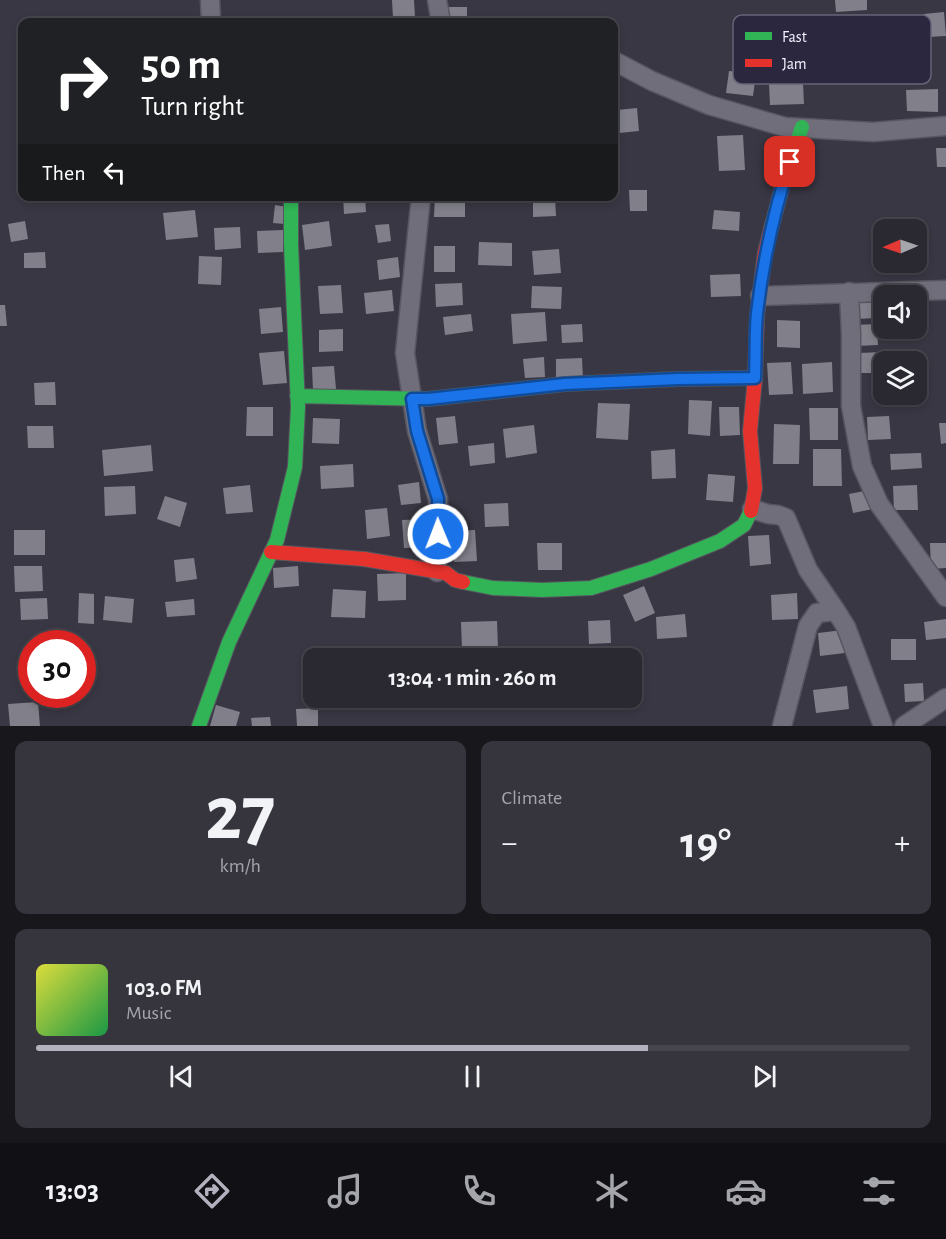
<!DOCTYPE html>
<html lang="en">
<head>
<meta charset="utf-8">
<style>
  :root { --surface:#2a2932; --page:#36353e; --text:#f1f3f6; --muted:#a5a6ac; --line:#46454d; --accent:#b2b1bd }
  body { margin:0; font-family:"Alegreya Sans",sans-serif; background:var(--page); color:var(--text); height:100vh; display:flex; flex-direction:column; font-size:22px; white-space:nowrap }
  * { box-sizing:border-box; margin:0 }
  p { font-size:20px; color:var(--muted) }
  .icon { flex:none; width:33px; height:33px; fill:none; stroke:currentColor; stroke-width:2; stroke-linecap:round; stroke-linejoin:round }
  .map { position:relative; height:726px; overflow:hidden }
  .side { display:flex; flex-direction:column; gap:15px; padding:15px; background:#17171c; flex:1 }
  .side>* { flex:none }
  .hud { position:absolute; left:18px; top:18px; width:600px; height:183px; border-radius:12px; box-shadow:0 3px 9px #0003,0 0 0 2px var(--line); background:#202124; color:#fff; overflow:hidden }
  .needle { width:39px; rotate:268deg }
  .buttons { position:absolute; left:873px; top:219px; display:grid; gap:12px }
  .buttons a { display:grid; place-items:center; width:54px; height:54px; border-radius:12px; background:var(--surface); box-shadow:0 3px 9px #0003,0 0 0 2px var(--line); font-size:30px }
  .speed { position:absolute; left:18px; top:630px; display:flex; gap:12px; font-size:30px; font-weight:700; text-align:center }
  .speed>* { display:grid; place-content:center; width:78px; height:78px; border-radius:50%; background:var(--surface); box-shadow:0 3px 9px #0003,0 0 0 2px var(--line); line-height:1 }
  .speed .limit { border:9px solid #d22; background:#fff; color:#111 }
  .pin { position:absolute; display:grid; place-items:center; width:51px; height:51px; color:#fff; margin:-26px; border-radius:12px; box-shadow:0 3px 9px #0006 }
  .me { position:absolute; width:66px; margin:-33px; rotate:359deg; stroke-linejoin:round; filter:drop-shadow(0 0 4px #0008) }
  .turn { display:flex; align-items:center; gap:21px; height:126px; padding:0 24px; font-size:27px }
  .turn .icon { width:78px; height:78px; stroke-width:2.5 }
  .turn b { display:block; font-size:42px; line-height:51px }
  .then { display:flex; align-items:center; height:57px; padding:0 24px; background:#0003; gap:12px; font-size:22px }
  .big { font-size:45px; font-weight:600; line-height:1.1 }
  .side .widget { flex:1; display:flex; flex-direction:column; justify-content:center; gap:9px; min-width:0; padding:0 21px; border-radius:12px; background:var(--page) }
  .side .dial { align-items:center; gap:0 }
  .dial b { font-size:78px; line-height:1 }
  .song { display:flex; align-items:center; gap:18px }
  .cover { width:72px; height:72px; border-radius:9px; background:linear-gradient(135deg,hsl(60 70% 55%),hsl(140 70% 35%)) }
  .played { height:6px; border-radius:3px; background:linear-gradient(90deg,var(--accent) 70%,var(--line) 70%) }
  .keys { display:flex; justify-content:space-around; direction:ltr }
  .heat { display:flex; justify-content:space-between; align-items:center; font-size:33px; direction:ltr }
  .side .tiles { flex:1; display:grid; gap:15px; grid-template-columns:1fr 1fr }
  .widget:last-child { grid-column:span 2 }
  .trip { position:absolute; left:303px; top:648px; width:339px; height:60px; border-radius:12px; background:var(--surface); box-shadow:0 3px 9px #0003,0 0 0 2px var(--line); font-weight:600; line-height:60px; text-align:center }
  .menu { display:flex; height:96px; justify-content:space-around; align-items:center; background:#111014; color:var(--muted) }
  .menu .icon { width:42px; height:42px }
  .menu .on { color:var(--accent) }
  .menu b { font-size:27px; color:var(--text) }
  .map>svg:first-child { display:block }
</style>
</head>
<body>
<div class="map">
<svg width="946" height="726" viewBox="0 0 946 726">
  <rect width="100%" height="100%" fill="#383743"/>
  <path fill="#81808a" d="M392 0H414L415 17 393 18Z
    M835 0H867V10L836 12Z
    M449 7H467V22H448Z
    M944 12 946 36 927 37 924 14Z
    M729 71 756 74 753 96 726 93Z
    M803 83 804 104 770 105 769 84Z
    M938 89V112L907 111 906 90Z
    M637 108 639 131 619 133 617 110Z
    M743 135 745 170 719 171 717 136Z
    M936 148H946V167H937Z
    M629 190H647V211H630Z
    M343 196H365L366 212 344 214Z
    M435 196H465V217H434Z
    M533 196H555L556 216 533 217Z
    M275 205 287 207 285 224 273 223Z
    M195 210 198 237 166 240 163 213Z
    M714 210 740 212 739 231 712 229Z
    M25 221 28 239 11 242 8 224Z
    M329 221 332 246 305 250 302 225Z
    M389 224 391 241 378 243 375 225Z
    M240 227 241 248 215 250 214 228Z
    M283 230V252L258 253 257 231Z
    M479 242 512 243V266L478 265Z
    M434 246H455V272H434Z
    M559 249 561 273 534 275 532 251Z
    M45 252 46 268H24V253Z
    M199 256 222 257 221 285 198 284Z
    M398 257 400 277 379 280 377 260Z
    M740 274 741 296 711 297 710 275Z
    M462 283 463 305 436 307 435 284Z
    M341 285 343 313 320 314 318 286Z
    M532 286 562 287 561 309 531 308Z
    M392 290 394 311 366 314 364 293Z
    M854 301H876L877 318 855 319Z
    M0 305H5L7 326H0Z
    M281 307 283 332 261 334 259 309Z
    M916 309 926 310V328L916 327Z
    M545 312 547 341 513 344 511 314Z
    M471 314 473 331 445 335 443 317Z
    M777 320 800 321V348L777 347Z
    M582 324 583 342 562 343 561 325Z
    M877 324 878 345 857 346 856 325Z
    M343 329V351L319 352V330Z
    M284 351 287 383 263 385 259 353Z
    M883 352V373H859V353Z
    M544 357 545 377 525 378 523 359Z
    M582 358 583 380 556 381V359Z
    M791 362 793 394 769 395 767 363Z
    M832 362 833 392 803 394 802 364Z
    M334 366 336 389 313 391 312 367Z
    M55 382 56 405H35L34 383Z
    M689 400 712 401 710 436 688 434Z
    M598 403 630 404 628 440 596 438Z
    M247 407H273V436H246Z
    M719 407H739L740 435 720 436Z
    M809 408H838V440H810Z
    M455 416 458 443 439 445 436 418Z
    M889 416 891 439 868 440 867 417Z
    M313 418 340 419 339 444 312 443Z
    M939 423H946V443L941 444Z
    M774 424 800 425 799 464H773Z
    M534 425 537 453 506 458 503 429Z
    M27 426H53L54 448H28Z
    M494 443 495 463 470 466 468 446Z
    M151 445 153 471 104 476 102 450Z
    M675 449 676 478 652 479 651 451Z
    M813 449H841L842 486H813Z
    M921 453 922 468 891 470 890 454Z
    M353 464 354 487 321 489 320 466Z
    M708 474 735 476 733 502 706 500Z
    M419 482 421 503 401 505 398 485Z
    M250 485 253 512 226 514 223 488Z
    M917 485 918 510H894L893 486Z
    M135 486 136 514 105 516 104 487Z
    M869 490 873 509 853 513 849 494Z
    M165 496 187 503 180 527 157 519Z
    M508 503 509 526 485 527 484 504Z
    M387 508 390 536 367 539 365 510Z
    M426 519 427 547 404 548 402 520Z
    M14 530H45V555H14Z
    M475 530 477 561 454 562 453 531Z
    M769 535 771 564 750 566 748 536Z
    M537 543H562V570H538Z
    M930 543H946V568L931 569Z
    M194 558 197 579 176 582 174 560Z
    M14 566H42L43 591 15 592Z
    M298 566 299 586 274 588 273 568Z
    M406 573V600L378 601 377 574Z
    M644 586 655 613 635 622 623 595Z
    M333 589 366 591 365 618 331 617Z
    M79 593 94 594V624L78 623Z
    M797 593 798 619 772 620 771 595Z
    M105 596 134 599 132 623 103 620Z
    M47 598 48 619 21 620 20 599Z
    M194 599 195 615 167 617 165 602Z
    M685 614 687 637 657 639 656 617Z
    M946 619V638L926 640 924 622Z
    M610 620 611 643 589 644 588 621Z
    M497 621 498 648 462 649 461 622Z
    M843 630 845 653 820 656 818 633Z
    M891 639H916V660H891Z
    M32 654V676L19 677 18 656Z
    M923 683 924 701 905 702 904 684Z
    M847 686 849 709 816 713 813 690Z
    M38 702 40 726H10L8 704Z
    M216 705 240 712 236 726H210Z
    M318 708V726H297L296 709Z
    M270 717 271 726H252L251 718Z"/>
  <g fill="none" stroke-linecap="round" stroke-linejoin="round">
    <g stroke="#575660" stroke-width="21">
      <path id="street" d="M210 0 211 22
        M437 0 441 22
        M614 61 652 81 709 105 785 127 873 132 946 126
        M421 196 405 353 417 431 438 499 437 572
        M849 292 851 334V406L862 466 879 504 946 597
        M760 296 946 290
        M752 509 768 514 778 515 786 518 808 570 836 611
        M782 726 808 626 817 613 836 611 846 627 883 726
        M904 726 946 698"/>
    </g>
    <g stroke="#575660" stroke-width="16">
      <path id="fast" d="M771 229 784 180 802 127
        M297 396 428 399 565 384 678 379 755 378
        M463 582 493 588 542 590 591 588 651 569 720 541 744 525 751 511
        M199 726 229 642 277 540 295 467 298 407 291 244V196"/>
    </g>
    <g stroke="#575660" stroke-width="16">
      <path id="jam" d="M751 511 755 488 750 431 755 378 757 315 765 253 771 229
        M271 552 364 559 446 573 455 580 463 582"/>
    </g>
    <use href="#street" stroke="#706e7a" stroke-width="18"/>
    <use href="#fast" stroke="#30b455" stroke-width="14"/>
    <use href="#jam" stroke="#e5322d" stroke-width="14"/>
  </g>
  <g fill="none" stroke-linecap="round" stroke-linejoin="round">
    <g stroke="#114b97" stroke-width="15">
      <path id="route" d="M438 534V499L417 431 412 399H428L565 384 678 379 755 378C756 356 755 334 757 313 763 262 774 211 790 162"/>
    </g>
    <use href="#route" stroke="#1a73e8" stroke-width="10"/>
  </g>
  <rect x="733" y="15" width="198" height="69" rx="9" fill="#2a273e" stroke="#666478" stroke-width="1.5"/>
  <rect x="745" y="32" width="27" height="8" fill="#30b455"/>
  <rect x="745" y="59" width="27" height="8" fill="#e5322d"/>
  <g font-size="16" fill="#f3f2fe">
    <text x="782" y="42">Fast</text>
    <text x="782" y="69">Jam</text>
  </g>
</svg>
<div class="buttons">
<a><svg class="needle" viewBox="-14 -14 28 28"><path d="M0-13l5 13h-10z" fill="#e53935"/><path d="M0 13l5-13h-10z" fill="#a5a6ac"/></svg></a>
<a><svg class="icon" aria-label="sound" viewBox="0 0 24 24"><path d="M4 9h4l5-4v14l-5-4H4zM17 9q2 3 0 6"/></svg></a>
<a><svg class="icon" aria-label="layers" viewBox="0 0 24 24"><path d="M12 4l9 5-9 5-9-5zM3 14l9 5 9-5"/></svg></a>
</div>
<div class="speed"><div class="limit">30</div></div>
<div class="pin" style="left:790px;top:162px;background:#d93025"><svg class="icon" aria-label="arrive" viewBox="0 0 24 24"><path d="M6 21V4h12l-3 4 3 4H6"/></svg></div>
<svg class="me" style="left:438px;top:534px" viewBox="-20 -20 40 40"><circle r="17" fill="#1a73e8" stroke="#fff" stroke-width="3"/><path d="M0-11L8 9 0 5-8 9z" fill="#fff"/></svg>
<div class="trip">13:04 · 1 min · 260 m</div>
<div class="hud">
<div class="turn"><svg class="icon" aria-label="right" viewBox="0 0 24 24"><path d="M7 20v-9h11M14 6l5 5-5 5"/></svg><div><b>50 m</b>Turn right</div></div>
<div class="then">Then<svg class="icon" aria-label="left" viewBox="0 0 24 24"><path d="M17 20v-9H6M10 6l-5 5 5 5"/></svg></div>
</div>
</div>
<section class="side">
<div class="tiles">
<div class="widget dial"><b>27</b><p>km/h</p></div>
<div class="widget"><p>Climate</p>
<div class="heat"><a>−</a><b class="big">19°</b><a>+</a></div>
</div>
<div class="widget">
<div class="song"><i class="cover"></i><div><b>103.0 FM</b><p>Music</p></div></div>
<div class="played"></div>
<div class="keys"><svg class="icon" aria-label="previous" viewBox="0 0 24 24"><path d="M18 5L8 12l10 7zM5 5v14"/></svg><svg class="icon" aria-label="pause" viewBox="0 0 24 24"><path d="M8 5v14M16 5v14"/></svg><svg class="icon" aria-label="next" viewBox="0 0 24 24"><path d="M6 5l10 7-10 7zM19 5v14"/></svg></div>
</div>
</div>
</section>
<nav class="menu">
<b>13:03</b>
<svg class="icon on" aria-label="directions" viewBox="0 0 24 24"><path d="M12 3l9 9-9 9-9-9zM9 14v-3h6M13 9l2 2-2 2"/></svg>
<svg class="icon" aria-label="music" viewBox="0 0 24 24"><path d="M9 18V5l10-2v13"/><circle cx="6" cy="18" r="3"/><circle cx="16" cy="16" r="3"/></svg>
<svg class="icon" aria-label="phone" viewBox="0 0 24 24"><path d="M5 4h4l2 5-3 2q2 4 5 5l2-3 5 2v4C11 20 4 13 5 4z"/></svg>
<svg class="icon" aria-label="climate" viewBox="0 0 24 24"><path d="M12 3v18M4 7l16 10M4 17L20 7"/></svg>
<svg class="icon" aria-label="car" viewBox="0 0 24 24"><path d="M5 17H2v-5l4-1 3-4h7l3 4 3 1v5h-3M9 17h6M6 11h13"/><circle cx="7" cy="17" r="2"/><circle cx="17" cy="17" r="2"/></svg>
<svg class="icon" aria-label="filters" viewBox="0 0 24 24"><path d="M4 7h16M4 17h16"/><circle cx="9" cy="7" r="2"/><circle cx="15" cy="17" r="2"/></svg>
</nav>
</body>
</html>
